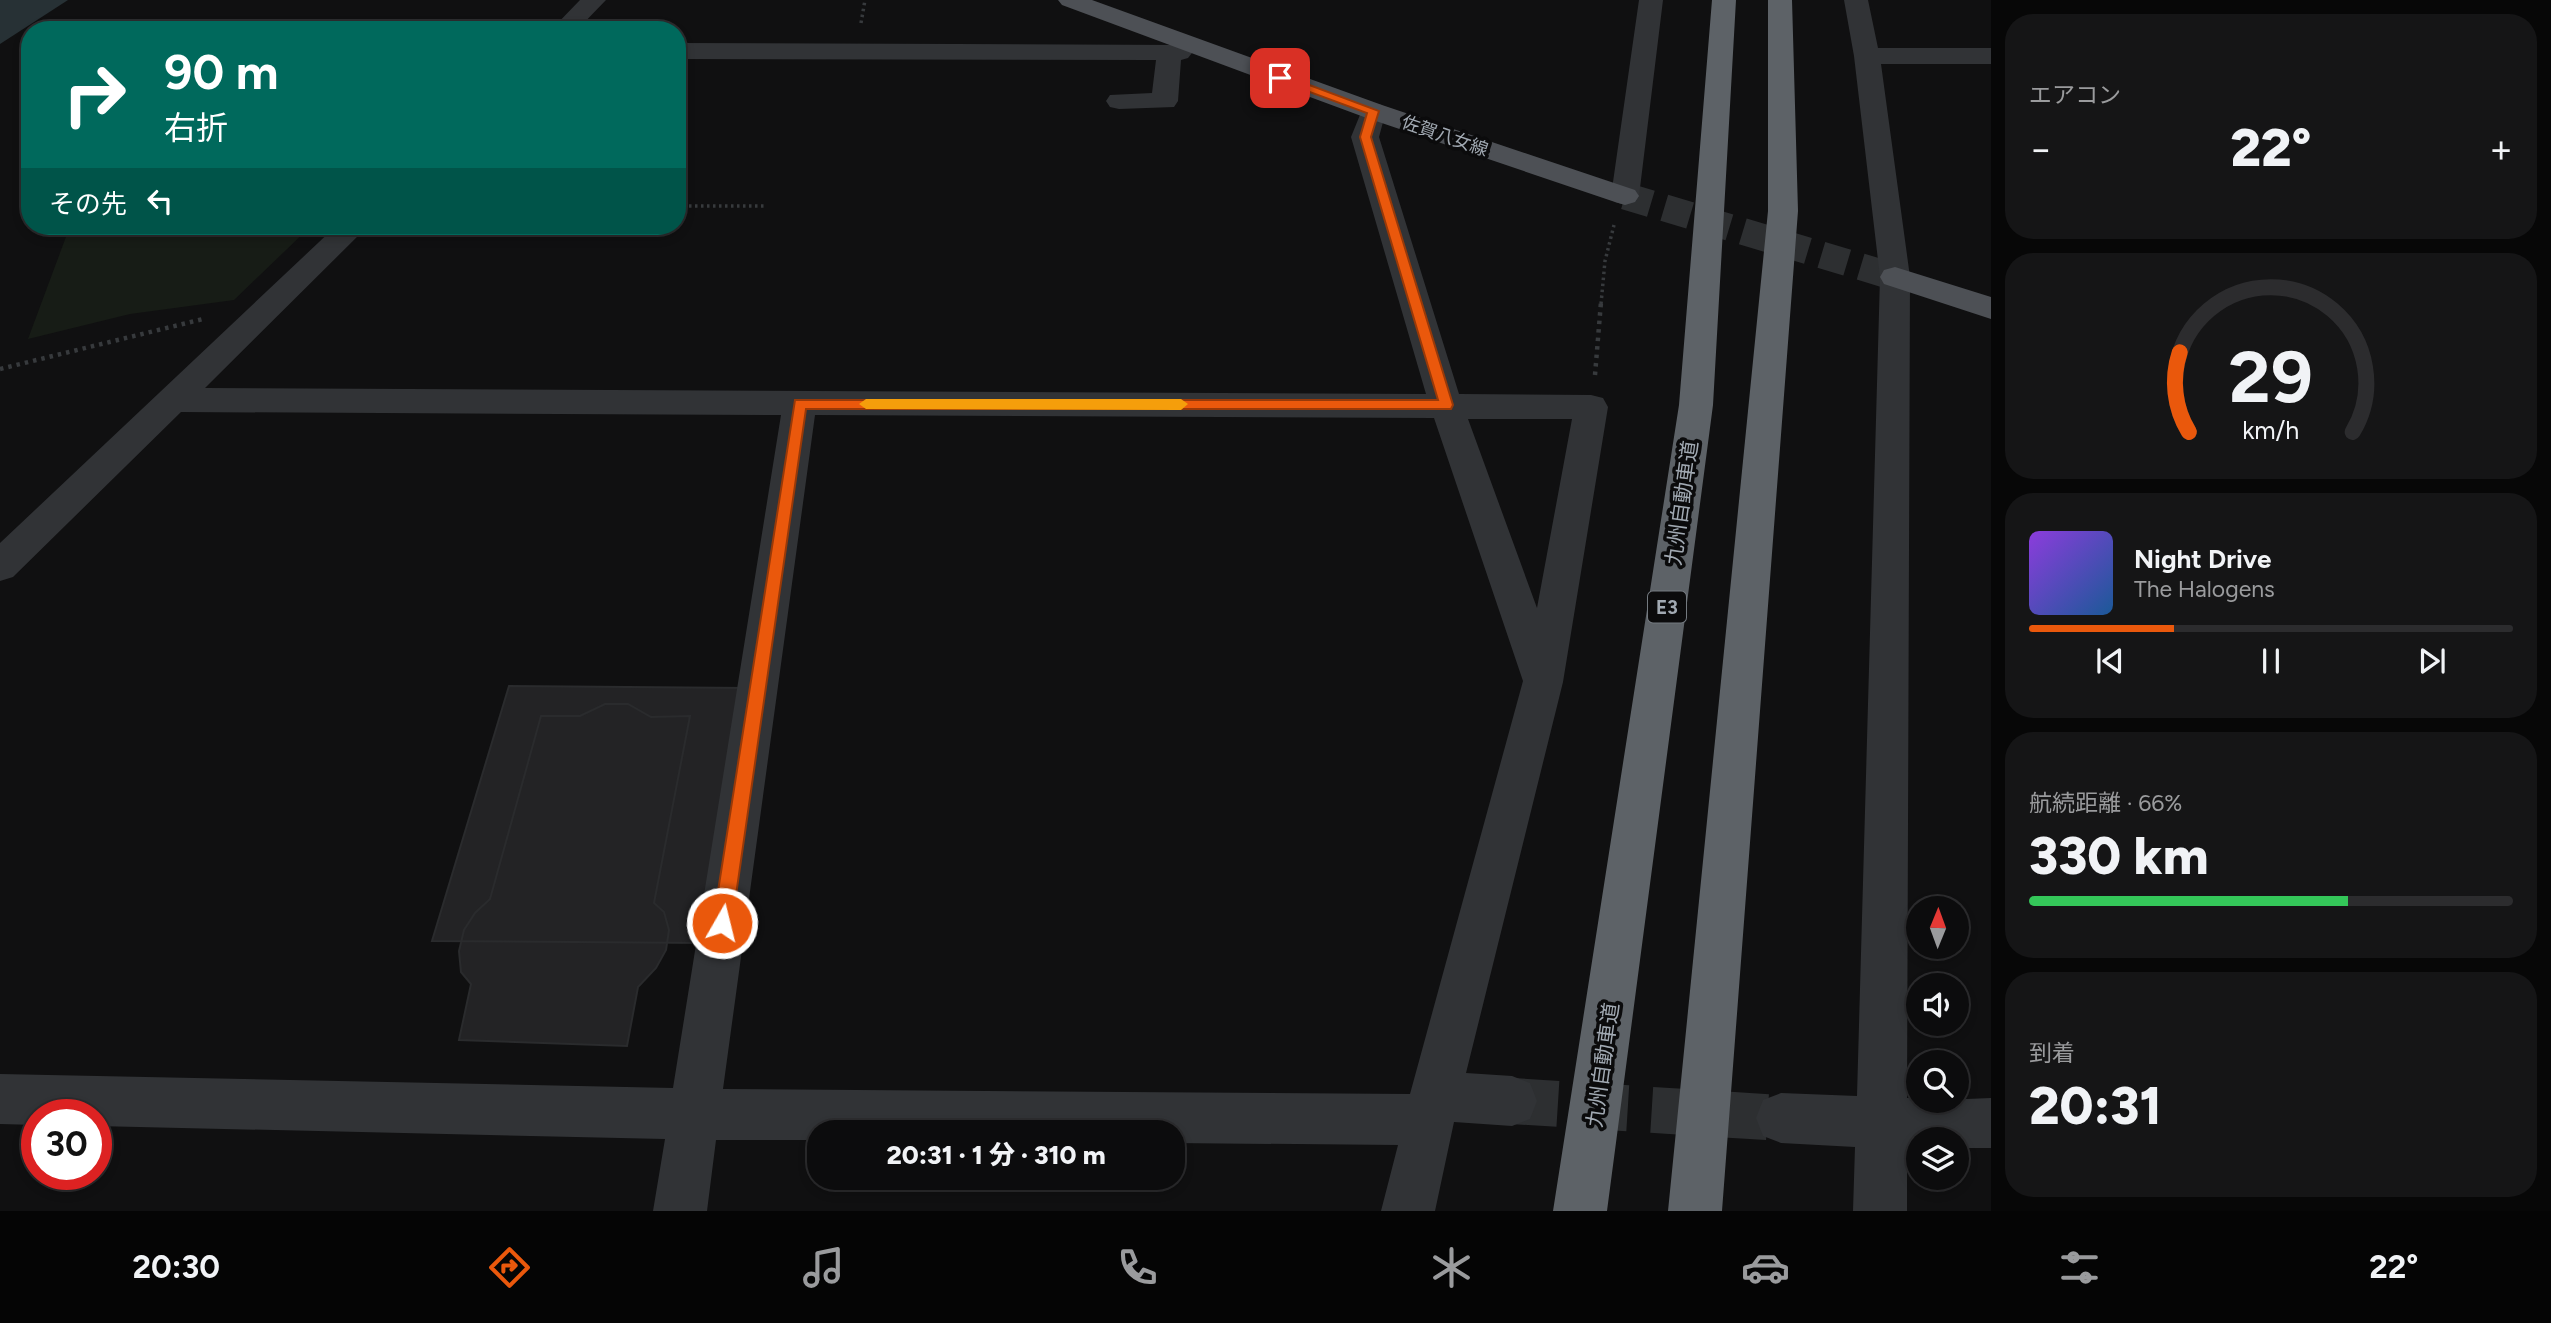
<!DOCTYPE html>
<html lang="ja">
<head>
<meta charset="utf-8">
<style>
  :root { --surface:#0c0c0d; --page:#151516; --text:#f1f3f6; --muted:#9a9b9d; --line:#2c2c2e; --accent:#ea580c }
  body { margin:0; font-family:Figtree,"Noto Sans JP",sans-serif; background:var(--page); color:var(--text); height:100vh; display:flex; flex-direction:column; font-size:26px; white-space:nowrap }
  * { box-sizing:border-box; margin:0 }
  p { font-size:23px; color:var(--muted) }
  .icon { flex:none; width:38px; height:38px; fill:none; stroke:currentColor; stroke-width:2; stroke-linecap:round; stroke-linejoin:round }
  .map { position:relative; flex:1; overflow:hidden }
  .sheet { display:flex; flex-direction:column; gap:14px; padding:14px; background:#070707; width:560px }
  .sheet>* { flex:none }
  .top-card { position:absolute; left:21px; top:21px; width:665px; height:214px; border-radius:28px; box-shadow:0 4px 10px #0003,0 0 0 2px var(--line); background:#00695c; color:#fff; overflow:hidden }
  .needle { width:46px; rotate:1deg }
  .controls { position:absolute; left:1906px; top:896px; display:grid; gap:14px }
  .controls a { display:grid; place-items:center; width:63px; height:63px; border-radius:50%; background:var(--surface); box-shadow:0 4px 10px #0003,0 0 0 2px var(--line); font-size:35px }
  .speed { position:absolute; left:21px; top:1099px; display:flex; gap:14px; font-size:35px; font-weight:700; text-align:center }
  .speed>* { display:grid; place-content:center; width:91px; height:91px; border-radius:50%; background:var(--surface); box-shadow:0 4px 10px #0003,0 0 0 2px var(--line); line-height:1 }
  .speed .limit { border:10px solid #d22; background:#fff; color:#111 }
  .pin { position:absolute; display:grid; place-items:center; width:60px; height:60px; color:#fff; margin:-30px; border-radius:14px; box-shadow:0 4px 10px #0006 }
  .me { position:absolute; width:77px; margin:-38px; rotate:8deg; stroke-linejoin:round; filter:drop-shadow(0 0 5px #0008) }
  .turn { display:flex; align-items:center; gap:24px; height:147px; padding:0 28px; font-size:32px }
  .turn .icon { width:91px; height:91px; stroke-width:2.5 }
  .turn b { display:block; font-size:49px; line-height:60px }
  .then { display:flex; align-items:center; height:66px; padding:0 28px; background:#0003; gap:14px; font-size:26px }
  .big { font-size:52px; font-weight:800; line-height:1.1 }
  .sheet .card { flex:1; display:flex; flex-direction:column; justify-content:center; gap:10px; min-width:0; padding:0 24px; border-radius:28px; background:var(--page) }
  .sheet .dial { align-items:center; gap:0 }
  .dial svg { height:182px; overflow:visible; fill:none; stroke:var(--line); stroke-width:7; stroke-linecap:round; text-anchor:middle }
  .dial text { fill:var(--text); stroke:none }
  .song { display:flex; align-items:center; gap:21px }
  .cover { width:84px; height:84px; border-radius:10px; background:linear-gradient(135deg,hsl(270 70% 55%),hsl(210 70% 35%)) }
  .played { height:7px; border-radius:4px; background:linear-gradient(90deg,var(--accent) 30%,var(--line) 30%) }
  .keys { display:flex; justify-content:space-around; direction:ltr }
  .heat { display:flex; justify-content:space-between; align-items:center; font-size:38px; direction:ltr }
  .charge { height:10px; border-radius:5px; background:linear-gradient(90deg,#34c759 66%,var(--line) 0) }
  .trip { position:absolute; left:807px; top:1120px; width:378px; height:70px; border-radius:28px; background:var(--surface); box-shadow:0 4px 10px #0003,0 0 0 2px var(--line); font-weight:800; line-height:70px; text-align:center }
  .tabs { display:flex; height:112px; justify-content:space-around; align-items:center; background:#050505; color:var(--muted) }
  .tabs .icon { width:49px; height:49px }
  .tabs .on { color:var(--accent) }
  .tabs b { font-size:32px; color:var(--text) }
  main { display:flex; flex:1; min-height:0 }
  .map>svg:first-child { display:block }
</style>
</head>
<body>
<main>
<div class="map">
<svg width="1991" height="1211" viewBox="0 0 1991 1211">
  <rect width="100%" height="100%" fill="#101011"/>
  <path fill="#171c16" d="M70 226H311L234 300 130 314 28 339Z"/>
  <path fill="#273135" d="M0 0H68L0 44Z"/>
  <path fill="#232325" stroke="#2a2b2d" stroke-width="2" d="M509 686 746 688 706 943 432 941Z
    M605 704H628L651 717 690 716 654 903 664 912 669 930 666 950 656 968 638 987 627 1046 459 1040 471 984 461 972 459 951 464 930 475 913 490 899 541 716H580Z"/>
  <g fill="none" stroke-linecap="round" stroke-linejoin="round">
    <path stroke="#2d2f31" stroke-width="46" stroke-dasharray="46 24" stroke-linecap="butt" d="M1512 1101 1781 1118"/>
    <path stroke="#2d2f31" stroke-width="27" stroke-dasharray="27 14" stroke-linecap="butt" d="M1625 196 1895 277"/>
    <path stroke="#373a3d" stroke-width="3.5" stroke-dasharray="2.5 3.5" stroke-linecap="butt" d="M861 23 865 0
      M677 206H765
      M1601 304 1605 261 1614 225"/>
    <path stroke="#373a3d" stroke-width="4.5" stroke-dasharray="3.5 5" stroke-linecap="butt" d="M0 369 203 319
      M1595 375 1601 302"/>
    <path fill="#313336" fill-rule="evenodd" d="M580 0H606L577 30H551Z
      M1639 0H1663L1639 196 1635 202 1625 205 1615 202 1611 196Z
      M1844 0H1868L1878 48H1991V64H1881L1910 277 1907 1098H1918V1101L1991 1098V1148H1956V1139H1918V1148H1907V1211H1853L1855 1147 1781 1143 1763 1136 1756 1118 1763 1100 1781 1093 1857 1096 1880 277 1854 56Z
      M677 43 1179 45 1188 48 1192 53 1188 58 1181 60 1178 101 1174 107 1119 109 1110 107 1106 101 1110 95 1152 93 1156 60 677 59Z
      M1373 103 1382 105 1386 111 1379 137 1459 394 1591 395 1603 398 1608 407 1563 682 1466 1073 1512 1076 1530 1083 1537 1101 1530 1119 1512 1126 1454 1122 1435 1211H1381L1398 1145 1172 1143V1132H819V1140H716L707 1211H653L665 1139 96 1126V1115H37V1125L0 1124V1074L673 1088 781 415 181 412 13 577 0 581V543L336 226H368L205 388 1426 394 1351 137 1364 105ZM815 415 1434 418 1523 681 1410 1094 723 1089ZM1468 419H1572L1537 608Z"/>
    <path fill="#4d5055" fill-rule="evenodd" d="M1058 0H1092L1382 105 1635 190 1639 196 1635 202 1625 205 1615 202 1364 117 1062 5Z
      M1895 267 1991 297V319L1884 284 1880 277 1884 270Z"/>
    <path fill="#5d6267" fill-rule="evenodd" d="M1712 0H1736L1713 405 1607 1211H1553L1679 405Z
      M1768 0H1792L1798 211 1722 1211H1668L1768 211Z"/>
  </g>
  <path fill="#ea580c" stroke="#983908" stroke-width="2" d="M1280 74 1379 111 1371 137 1453 405 1451 409H806L732 923 729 929 722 932 716 929 713 923 795 400H1438L1360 137 1367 113 1277 80 1275 78Z"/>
  <path fill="#f59e0b" d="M866 399H1181L1188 404 1181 410 866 409 859 404Z"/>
  <g text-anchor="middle" stroke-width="7" stroke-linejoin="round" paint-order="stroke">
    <g font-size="18" fill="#a1a9b2" stroke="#0b0b0c">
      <text transform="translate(1445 136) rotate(19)" y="6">佐賀八女線</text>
    </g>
    <rect fill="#0b0b0c" stroke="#747a80" stroke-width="2" x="1648" y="591.5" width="38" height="31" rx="5"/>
    <g font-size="19" font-weight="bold" fill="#a1a9b2">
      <text x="1667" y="614">E3</text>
    </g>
    <g font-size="21" fill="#a1a9b2" stroke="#0b0b0c">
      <text transform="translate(1682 503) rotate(-82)" y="7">九州自動車道</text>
      <text transform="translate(1603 1065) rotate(-82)" y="7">九州自動車道</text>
    </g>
  </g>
</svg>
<div class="controls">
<a><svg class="needle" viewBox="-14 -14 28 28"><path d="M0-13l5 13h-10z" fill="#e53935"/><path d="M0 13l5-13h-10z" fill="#9a9b9d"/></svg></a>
<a><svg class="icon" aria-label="sound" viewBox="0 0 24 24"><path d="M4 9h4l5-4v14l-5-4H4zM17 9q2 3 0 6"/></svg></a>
<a><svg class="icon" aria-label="search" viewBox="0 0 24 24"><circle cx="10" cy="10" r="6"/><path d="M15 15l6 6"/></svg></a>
<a><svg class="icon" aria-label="layers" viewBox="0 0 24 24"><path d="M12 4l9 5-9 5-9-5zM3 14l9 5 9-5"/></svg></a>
</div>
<div class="speed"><div class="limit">30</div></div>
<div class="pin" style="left:1280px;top:78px;background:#d93025"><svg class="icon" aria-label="arrive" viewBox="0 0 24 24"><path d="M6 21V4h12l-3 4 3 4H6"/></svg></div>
<svg class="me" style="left:722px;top:923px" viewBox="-20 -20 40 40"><circle r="17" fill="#ea580c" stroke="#fff" stroke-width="3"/><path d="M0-11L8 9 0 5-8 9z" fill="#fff"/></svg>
<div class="trip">20:31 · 1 分 · 310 m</div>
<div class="top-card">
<div class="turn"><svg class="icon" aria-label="right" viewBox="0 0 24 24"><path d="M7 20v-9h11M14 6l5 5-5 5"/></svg><div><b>90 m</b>右折</div></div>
<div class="then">その先<svg class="icon" aria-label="left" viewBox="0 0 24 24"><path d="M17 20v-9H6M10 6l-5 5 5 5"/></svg></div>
</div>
</div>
<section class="sheet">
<div class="card"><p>エアコン</p>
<div class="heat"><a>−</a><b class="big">22°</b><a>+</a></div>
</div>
<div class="card dial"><svg viewBox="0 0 100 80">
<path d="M14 69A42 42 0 1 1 86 69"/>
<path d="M14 69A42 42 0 0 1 10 34" stroke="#ea580c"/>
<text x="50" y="56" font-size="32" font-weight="700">29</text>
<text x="50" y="72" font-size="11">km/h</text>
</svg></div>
<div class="card">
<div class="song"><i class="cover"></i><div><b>Night Drive</b><p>The Halogens</p></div></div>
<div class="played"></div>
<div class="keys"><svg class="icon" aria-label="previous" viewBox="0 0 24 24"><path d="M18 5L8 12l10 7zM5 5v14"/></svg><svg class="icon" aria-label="pause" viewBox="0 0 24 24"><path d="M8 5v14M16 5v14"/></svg><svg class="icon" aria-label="next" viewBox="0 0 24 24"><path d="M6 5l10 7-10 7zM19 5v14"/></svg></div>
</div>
<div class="card"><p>航続距離 · 66%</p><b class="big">330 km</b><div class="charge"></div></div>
<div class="card"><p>到着</p><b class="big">20:31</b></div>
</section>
</main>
<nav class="tabs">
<b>20:30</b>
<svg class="icon on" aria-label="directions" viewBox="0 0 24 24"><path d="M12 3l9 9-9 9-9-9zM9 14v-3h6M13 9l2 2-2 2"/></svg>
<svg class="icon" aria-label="music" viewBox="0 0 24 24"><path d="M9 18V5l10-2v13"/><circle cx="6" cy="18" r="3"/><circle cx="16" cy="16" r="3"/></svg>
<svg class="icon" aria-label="phone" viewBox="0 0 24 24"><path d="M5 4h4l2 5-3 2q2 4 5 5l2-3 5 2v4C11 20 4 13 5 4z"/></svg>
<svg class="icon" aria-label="climate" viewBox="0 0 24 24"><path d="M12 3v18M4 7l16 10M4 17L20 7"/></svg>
<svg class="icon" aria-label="car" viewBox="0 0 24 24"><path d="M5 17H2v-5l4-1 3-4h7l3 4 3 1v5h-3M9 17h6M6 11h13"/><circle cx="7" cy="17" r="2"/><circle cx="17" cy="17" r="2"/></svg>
<svg class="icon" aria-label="filters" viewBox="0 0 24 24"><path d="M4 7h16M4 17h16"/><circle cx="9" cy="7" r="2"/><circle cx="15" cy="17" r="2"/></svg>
<b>22°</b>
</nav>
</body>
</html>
